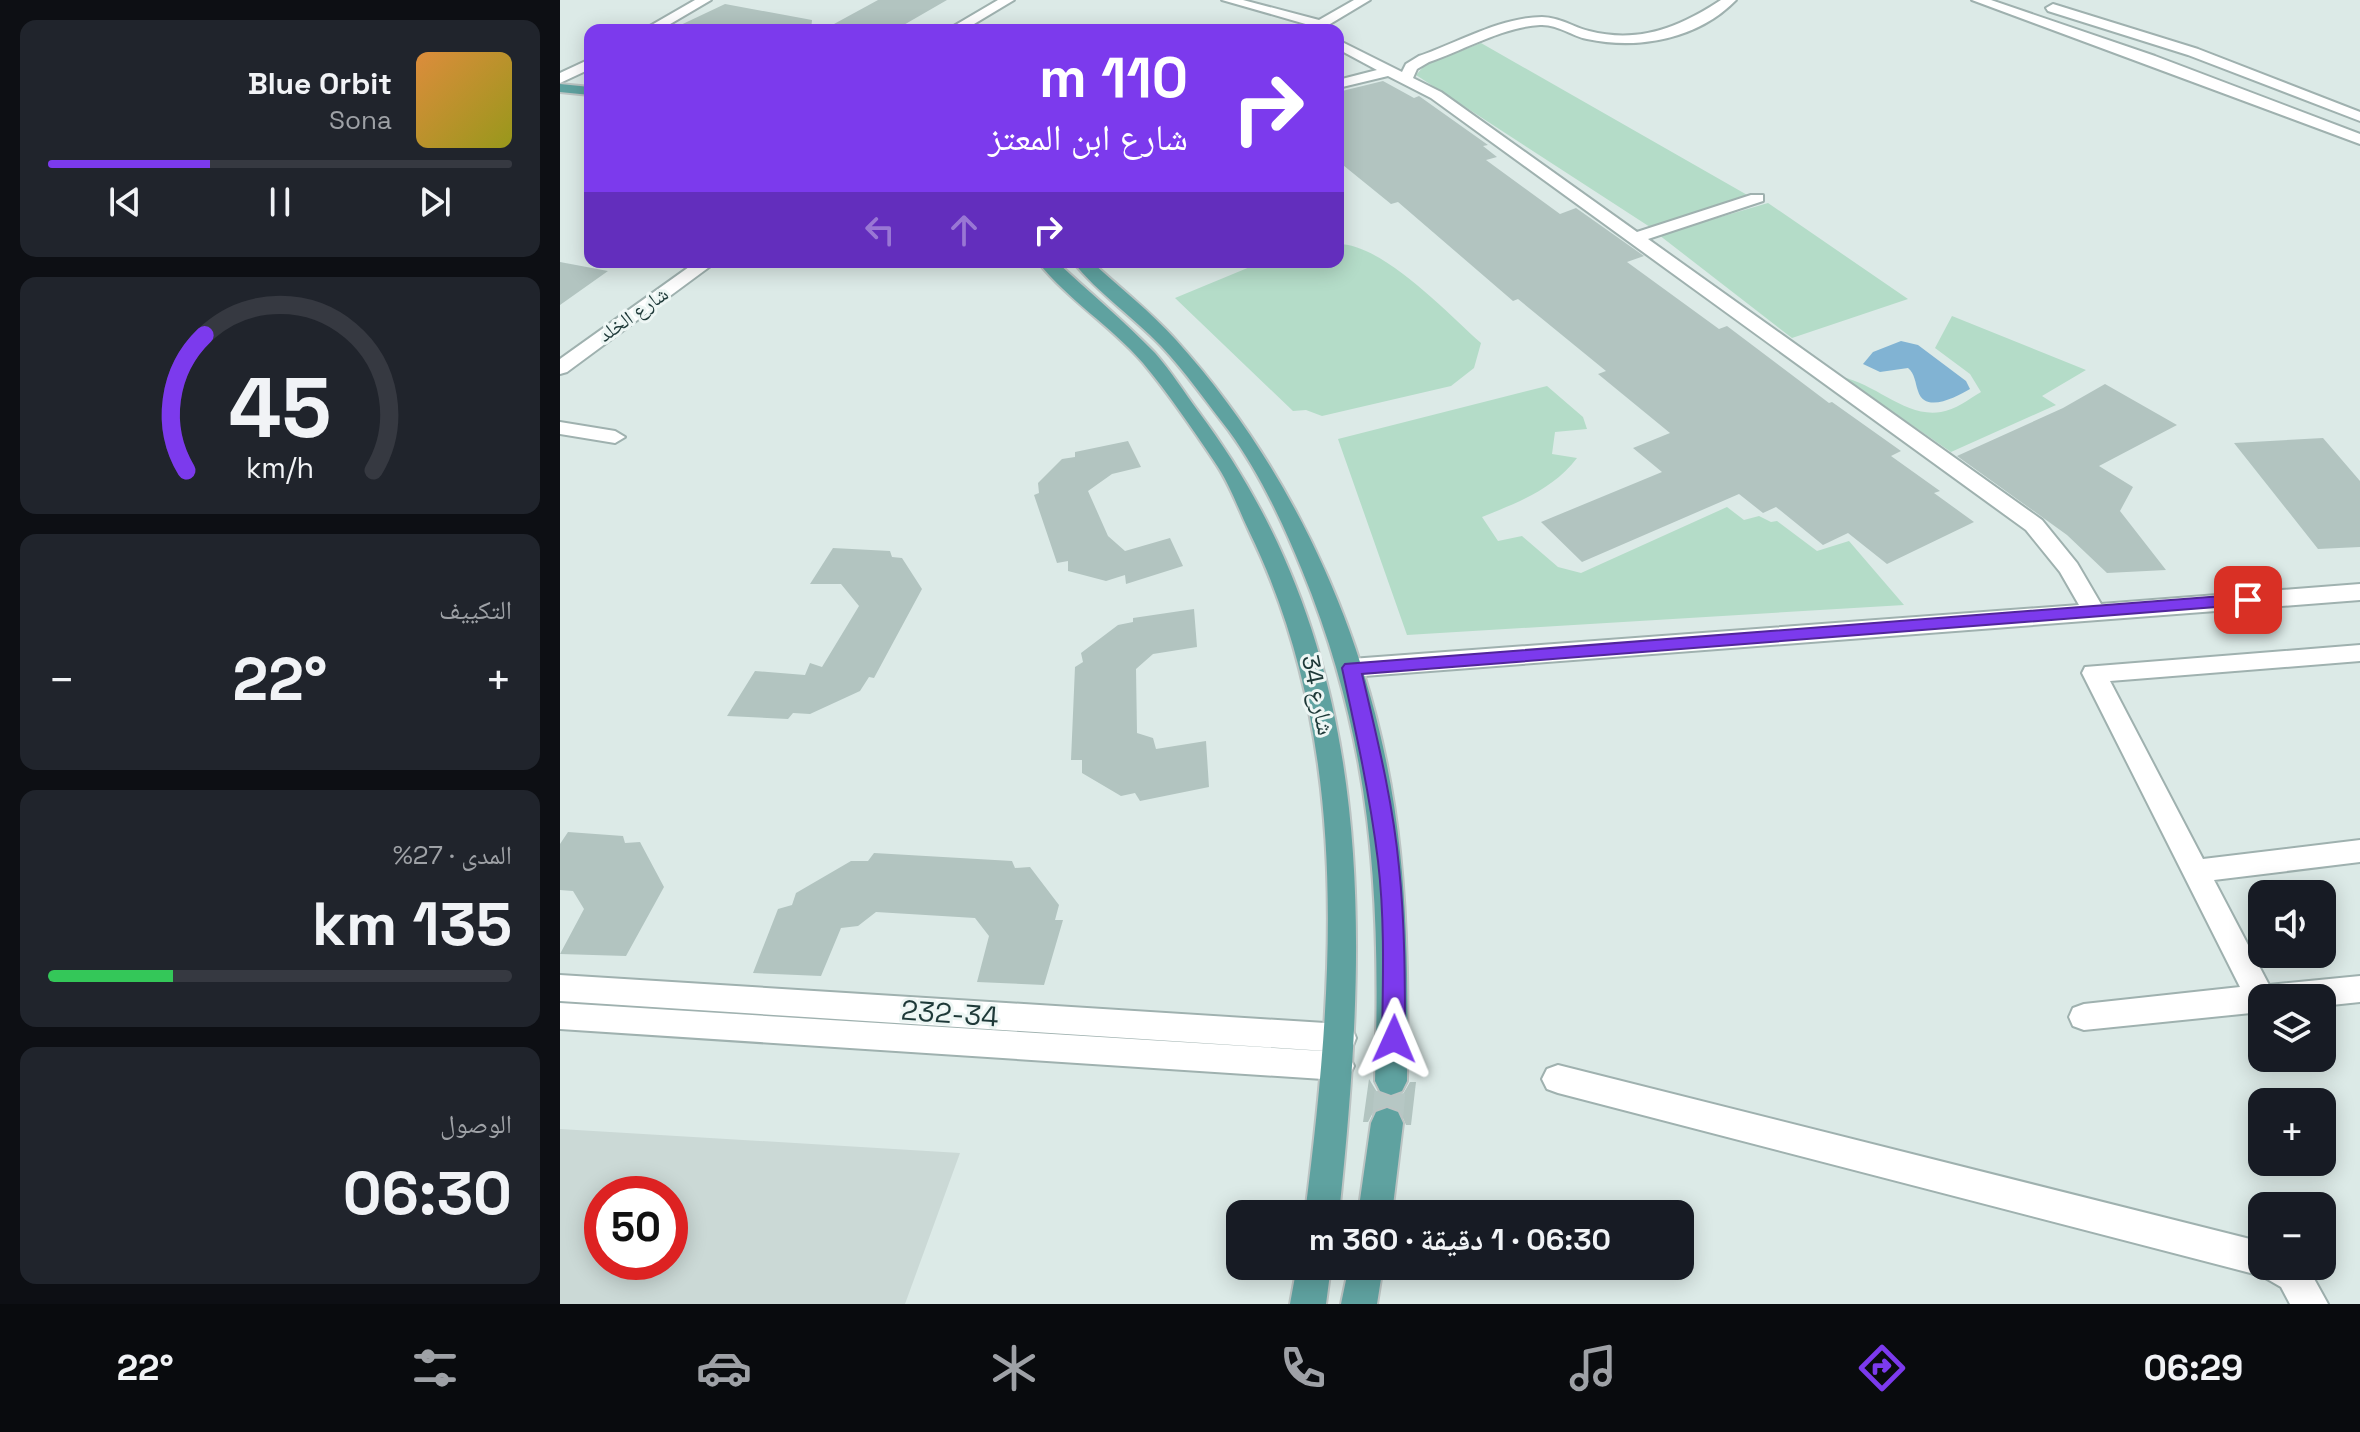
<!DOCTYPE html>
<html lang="ar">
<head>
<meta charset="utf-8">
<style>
  :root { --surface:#171b24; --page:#20242c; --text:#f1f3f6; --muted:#9ea1a6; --line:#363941; --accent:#7c3aed }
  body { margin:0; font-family:"Space Grotesk","Noto Naskh Arabic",sans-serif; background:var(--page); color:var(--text); direction:rtl; height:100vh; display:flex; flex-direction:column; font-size:30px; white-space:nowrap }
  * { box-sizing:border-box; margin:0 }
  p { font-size:26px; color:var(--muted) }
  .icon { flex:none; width:44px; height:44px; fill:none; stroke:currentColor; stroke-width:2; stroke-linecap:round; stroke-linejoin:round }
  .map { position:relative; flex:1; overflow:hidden; direction:ltr }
  .panel { display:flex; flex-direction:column; gap:20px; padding:20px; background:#0d0f14; width:560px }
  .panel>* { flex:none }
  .hud { position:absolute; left:24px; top:24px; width:760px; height:244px; border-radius:16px; box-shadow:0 4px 20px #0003; direction:rtl; background:#7c3aed; color:#fff; overflow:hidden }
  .controls { position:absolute; left:1688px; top:880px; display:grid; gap:16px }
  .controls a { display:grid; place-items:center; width:88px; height:88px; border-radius:16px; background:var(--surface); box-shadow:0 4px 20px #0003; font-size:40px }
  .speed { position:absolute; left:24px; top:1176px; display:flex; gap:16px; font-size:40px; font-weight:700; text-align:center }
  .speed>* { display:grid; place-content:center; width:104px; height:104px; border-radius:50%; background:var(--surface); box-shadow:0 4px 20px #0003; line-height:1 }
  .speed .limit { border:12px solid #d22; background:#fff; color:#111 }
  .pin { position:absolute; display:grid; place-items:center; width:68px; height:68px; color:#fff; margin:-34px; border-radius:16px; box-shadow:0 4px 12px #0006 }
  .me { position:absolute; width:88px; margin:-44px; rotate:1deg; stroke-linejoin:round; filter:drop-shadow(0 0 6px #0008) }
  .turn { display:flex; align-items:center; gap:28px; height:168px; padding:0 24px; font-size:36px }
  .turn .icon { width:104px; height:104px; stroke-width:2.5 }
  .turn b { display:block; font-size:56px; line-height:68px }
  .lanes { display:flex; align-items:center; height:76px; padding:0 24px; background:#0003; justify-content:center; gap:40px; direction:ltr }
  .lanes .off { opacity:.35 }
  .big { font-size:60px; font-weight:700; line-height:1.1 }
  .panel .card { flex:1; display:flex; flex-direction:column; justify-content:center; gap:12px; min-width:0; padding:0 28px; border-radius:16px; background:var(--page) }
  .panel .dial { align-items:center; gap:0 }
  .dial svg { height:208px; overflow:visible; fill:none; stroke:var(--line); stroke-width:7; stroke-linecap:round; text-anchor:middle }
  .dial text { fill:var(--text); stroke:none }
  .song { display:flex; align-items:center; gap:24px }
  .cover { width:96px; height:96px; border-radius:12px; background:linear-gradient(135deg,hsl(30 70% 55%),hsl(60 70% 35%)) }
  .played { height:8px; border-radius:4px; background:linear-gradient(90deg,var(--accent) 35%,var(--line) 35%) }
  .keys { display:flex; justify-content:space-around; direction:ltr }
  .heat { display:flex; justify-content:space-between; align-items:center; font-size:44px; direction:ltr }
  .charge { height:12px; border-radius:6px; background:linear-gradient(90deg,#34c759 27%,var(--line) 0) }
  .trip { position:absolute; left:666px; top:1200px; width:468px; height:80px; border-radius:16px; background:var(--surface); box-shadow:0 4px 20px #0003; font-weight:700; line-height:80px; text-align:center; direction:rtl }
  .dock { display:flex; height:128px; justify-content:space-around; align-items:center; background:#090b0e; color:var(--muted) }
  .dock .icon { width:56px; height:56px }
  .dock .active { color:var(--accent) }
  .dock b { font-size:36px; color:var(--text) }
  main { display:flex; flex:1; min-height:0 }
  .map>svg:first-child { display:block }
</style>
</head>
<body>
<main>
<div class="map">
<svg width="1800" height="1304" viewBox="0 0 1800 1304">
  <rect width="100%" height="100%" fill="#dceae7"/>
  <path fill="#cbd9d6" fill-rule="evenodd" d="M0 1129 400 1153 345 1304H0ZM42 1194H110V1262H42Z"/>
  <path fill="#b4dcc8" d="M921 43 1189 196 1090 227 856 75 865 65Z
    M1208 203 1348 299 1232 338 1099 235Z
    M778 244C823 244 887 313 921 343L914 368 891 386 762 416 746 410 733 411 615 298 702 262H778Z
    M1392 316 1526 370 1482 396 1496 405 1391 452 1282 377C1316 384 1346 418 1381 412 1395 410 1409 399 1421 392L1410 374 1375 348Z
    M987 386 1023 417 1027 429 995 432 992 454 1017 458C992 490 959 502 922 517L938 541 962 536 998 567 1021 573 1167 507 1184 520 1199 516 1211 522 1217 521 1257 551 1289 541 1344 605 847 635 778 439Z"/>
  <path fill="#81b3d3" d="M1341 341 1358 345 1406 381 1410 389C1396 397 1365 414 1358 391 1355 382 1355 374 1348 368L1320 372 1303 364 1313 352Z"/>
  <path fill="#b2c4c0" d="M318 0H387L335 30H263Z
    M165 4 252 20 251 30H110Z
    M823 81 854 98 859 96 928 145 923 146 937 157 926 160 1000 214 1016 208 1084 256 1067 262 1159 329 1167 326 1269 403 1272 402 1341 451 1331 456 1380 491 1374 493 1414 522 1327 564 1288 533 1263 545 1216 507 1203 513 1179 494 1022 562 981 522 1102 472 1073 448 1110 433 1038 374 1046 371 958 299 953 301 838 202 831 204 778 161V92Z
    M0 262 48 271 0 305Z
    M1545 384 1617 425 1539 466 1573 487 1560 511 1606 570 1547 573 1507 535 1397 456 1503 408Z
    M1763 438 1800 481V547L1758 549 1674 443Z
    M568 441 581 467 552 474 528 491 548 536 565 551 610 538 623 566 566 584 565 575 546 581 508 571V561L497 563 474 495 479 493 478 483 502 459 515 457V452Z
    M273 548 330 551 332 557 342 558 362 589 314 678 309 677 300 691 250 714 233 713 228 719 167 716 195 671 245 675 250 663 262 667 299 606 281 584H250Z
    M634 609 637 647 593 654 576 669 577 733 593 738 596 749 646 741 649 787 580 801 575 793 561 796 522 773V760H511L515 667 523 662 521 653 558 625 573 622V618Z
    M8 832 63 836 65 843 80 842 104 887 66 956 0 954 24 909 13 891 0 890V844Z
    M314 853 452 861 455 868 470 867 499 905 495 920H503L484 985 417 982 429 936 415 918 316 912 298 926 281 928 261 976 193 973 218 909 232 905 236 893 291 861H308Z
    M809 1079 817 1092 830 1098 843 1094 850 1082H856L851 1125H846L839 1109 828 1105 815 1109 808 1122H803Z"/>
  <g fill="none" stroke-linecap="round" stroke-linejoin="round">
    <path stroke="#b6c7c4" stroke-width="31" stroke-dasharray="31 15" stroke-linecap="butt" d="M827 1123 831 1081"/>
    <g stroke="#9fb1af" stroke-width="4">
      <path id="minor" d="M135 0H151L100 30H83Z
        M438 0H454L404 30H387Z
        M662 0H683L759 20 794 0H810L760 30H743L749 25Z
        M1161 0H1176C1138 39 1079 50 1027 39 1012 36 997 24 980 25 943 27 904 50 869 62L857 69 853 78 881 92 1077 232 1191 195H1203V201L1088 239 1482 520 1517 563 1541 604 1800 584V600L791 677 782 674 779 668 782 662 791 659 1519 605 1500 572 1466 530 871 98 828 76 778 88V80L817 70 778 49V40L842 72 846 64 859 56C897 43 941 17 982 17 999 17 1013 27 1029 31 1079 44 1120 27 1161 0Z
        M1412 0H1431L1595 56 1800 134V144Z
        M1493 4 1638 49 1800 112V121L1628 55 1488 11 1486 8Z
        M30 59V69L0 83V73Z
        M136 262H156L7 372 0 374V359Z
        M0 422 55 431 65 437 55 443 0 434Z
        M1800 645V661L1550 681 1643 859 1800 840V862L1654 880 1709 985 1800 976V1002L1762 1006V998H1702L1701 1012 1524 1030 1513 1026 1509 1017 1513 1008 1524 1004 1680 987 1522 673 1525 667Z
        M0 975 781 1024 792 1028 796 1038 792 1048 781 1052 0 1001Z
        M0 1003 778 1052 789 1056 794 1066 789 1076 778 1080 0 1029Z
        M998 1065 1702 1242V1266H1747L1768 1304H1730L1721 1287 1702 1276 998 1093 987 1089 982 1079 987 1069Z"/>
    </g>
    <g stroke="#bcc4c3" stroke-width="4">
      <path id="major" d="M0 84 30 87V95L0 92Z
        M478 262H497C529 292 564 321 595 353 611 371 624 392 638 411 819 652 809 930 779 1214H745C774 986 793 744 689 531 678 508 669 482 654 461 632 428 608 393 583 363 551 326 508 300 478 262Z
        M513 262H532C560 288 591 312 616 340 743 481 821 664 840 852 848 928 848 1004 847 1081L842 1091 831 1095 820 1091 815 1081C821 897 813 743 742 570 723 523 699 472 669 431 647 403 625 371 601 346 573 317 538 293 513 262Z
        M827 1108 838 1112 843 1123 832 1214H798L811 1123 816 1112Z
        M737 1266H771L766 1304H730Z
        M789 1266H823L817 1304H781Z"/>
    </g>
    <use href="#minor" fill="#fff" fill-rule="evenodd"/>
    <use href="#major" fill="#5fa2a0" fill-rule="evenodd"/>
  </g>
  <path fill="#7c3aed" stroke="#51269a" stroke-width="2" d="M1688 594 1694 596 1697 600 1694 604 802 674C817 738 833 802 839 867 845 924 845 981 845 1039L842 1046 834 1049 825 1046 822 1039C823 980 825 920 818 861 810 796 796 732 782 668L785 664Z"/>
  <g text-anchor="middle" stroke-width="6" stroke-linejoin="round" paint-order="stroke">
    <g font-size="20" fill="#1e3938" stroke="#edf6f4">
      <text transform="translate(73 314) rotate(-35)" y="7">شارع الخلد</text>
    </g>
    <g font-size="24" fill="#1e3938" stroke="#edf6f4">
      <text transform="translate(758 695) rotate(78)" y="8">شارع 34</text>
    </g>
    <g font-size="28" fill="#1e3938" stroke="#edf6f4">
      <text transform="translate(390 1013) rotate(4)" y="10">232-34</text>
    </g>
  </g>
</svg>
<div class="controls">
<a><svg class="icon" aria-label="sound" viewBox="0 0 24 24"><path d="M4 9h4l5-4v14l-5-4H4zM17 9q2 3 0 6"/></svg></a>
<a><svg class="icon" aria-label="layers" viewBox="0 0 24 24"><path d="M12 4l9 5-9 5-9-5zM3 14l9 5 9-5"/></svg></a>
<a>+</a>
<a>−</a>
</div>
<div class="speed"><div class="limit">50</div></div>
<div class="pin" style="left:1688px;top:600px;background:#d93025"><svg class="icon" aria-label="arrive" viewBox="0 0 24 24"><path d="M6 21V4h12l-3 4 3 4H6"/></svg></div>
<svg class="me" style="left:834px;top:1039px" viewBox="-20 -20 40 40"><path d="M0-17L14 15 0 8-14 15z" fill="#7c3aed" stroke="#fff" stroke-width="4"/></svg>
<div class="trip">06:30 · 1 دقيقة · 360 m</div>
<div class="hud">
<div class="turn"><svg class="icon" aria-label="right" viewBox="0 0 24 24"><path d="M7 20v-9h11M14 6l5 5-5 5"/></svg><div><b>110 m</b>شارع ابن المعتز</div></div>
<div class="lanes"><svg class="icon off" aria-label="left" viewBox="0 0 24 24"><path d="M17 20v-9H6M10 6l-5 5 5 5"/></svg><svg class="icon off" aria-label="ahead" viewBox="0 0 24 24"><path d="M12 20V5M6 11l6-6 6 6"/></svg><svg class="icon" aria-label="right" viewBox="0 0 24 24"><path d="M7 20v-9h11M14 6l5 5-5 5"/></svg></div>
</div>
</div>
<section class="panel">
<div class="card">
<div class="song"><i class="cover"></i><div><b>Blue Orbit</b><p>Sona</p></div></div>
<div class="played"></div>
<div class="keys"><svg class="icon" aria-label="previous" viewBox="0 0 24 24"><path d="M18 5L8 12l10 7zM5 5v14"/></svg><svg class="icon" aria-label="pause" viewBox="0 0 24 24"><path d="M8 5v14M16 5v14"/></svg><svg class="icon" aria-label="next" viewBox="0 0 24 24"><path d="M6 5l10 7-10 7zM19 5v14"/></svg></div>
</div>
<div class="card dial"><svg viewBox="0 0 100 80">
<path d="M14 69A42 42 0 1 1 86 69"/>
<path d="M14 69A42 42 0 0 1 21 17" stroke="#7c3aed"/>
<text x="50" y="56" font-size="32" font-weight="700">45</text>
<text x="50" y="72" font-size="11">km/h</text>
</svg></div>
<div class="card"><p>التكييف</p>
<div class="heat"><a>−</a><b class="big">22°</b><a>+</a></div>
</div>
<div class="card"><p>المدى · 27%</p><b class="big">135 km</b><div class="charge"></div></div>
<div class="card"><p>الوصول</p><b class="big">06:30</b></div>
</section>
</main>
<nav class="dock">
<b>06:29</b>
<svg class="icon active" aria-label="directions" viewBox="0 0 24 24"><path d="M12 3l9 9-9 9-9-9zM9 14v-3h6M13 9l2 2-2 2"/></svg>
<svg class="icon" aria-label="music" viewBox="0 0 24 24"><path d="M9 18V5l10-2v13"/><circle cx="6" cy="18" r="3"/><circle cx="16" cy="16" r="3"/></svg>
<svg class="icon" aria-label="phone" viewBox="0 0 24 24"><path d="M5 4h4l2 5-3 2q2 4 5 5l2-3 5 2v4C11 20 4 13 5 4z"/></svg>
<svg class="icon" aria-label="climate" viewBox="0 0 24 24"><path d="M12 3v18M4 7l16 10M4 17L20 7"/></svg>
<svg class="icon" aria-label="car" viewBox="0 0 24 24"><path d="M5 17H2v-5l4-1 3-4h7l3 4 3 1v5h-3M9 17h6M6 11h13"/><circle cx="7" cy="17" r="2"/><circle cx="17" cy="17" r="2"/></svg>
<svg class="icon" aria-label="filters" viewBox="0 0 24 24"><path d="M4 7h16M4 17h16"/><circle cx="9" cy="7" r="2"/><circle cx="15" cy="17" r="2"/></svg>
<b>22°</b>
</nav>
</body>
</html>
